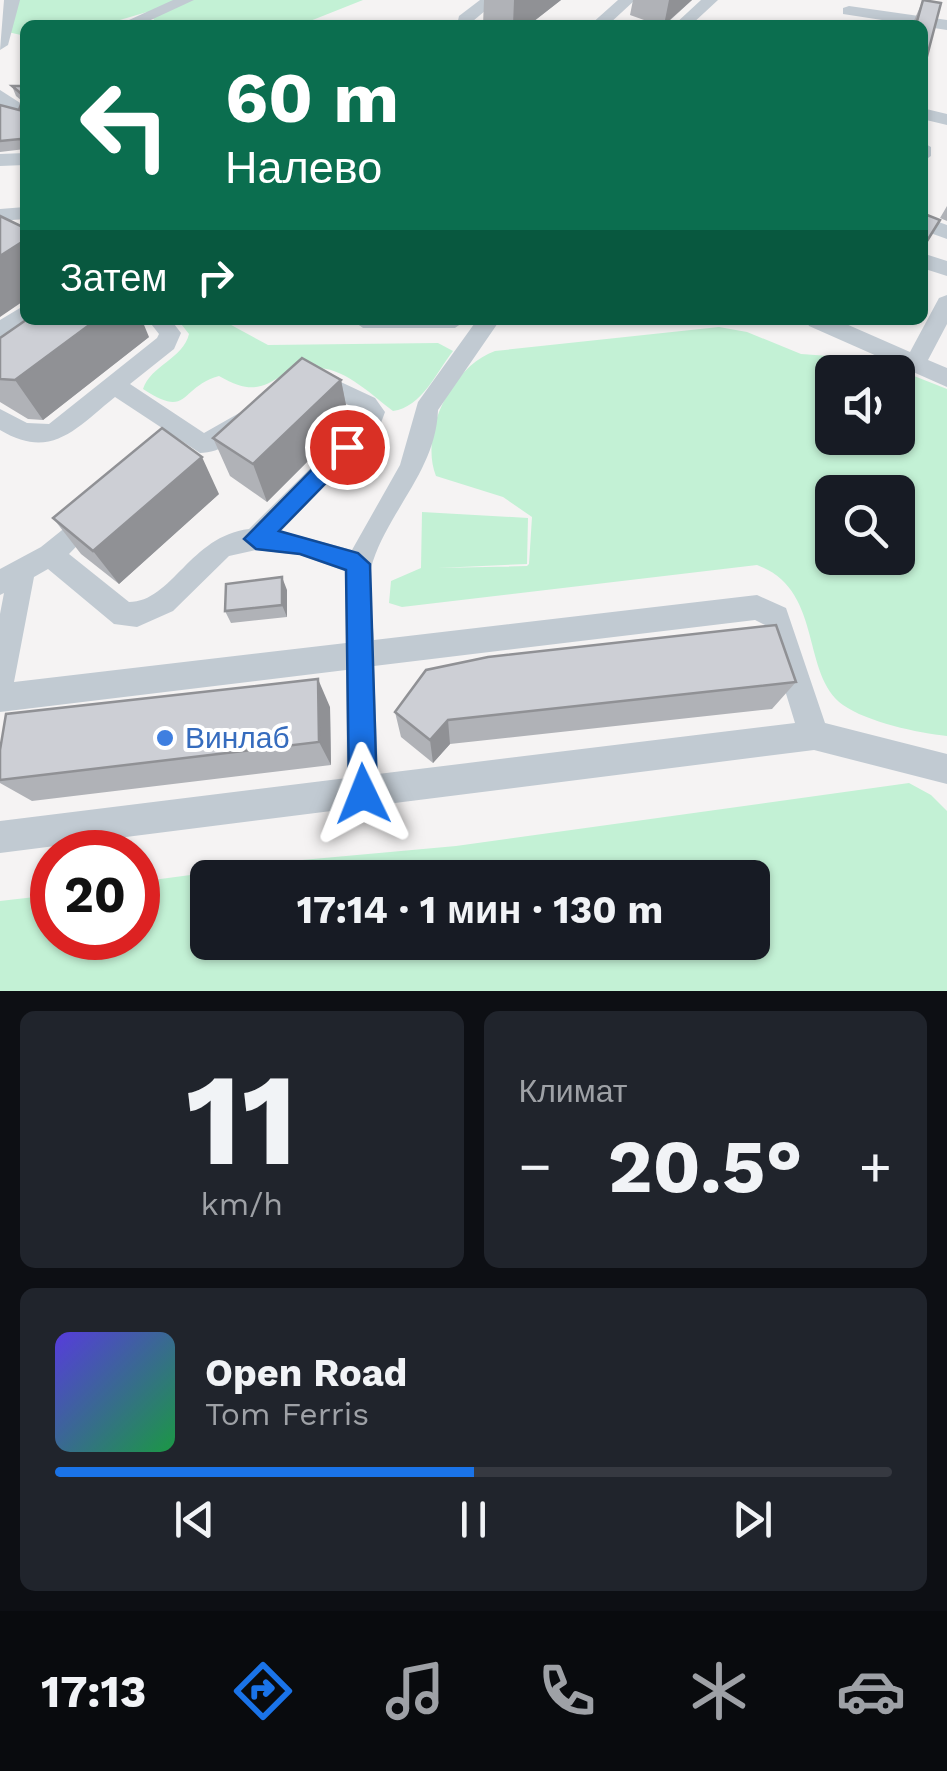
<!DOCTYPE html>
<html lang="ru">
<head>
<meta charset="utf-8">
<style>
  :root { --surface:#171b24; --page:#20242c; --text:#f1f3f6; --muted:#9ea1a6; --line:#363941; --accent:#1a73e8 }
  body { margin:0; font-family:"Work Sans",sans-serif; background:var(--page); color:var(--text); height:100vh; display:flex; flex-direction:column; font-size:38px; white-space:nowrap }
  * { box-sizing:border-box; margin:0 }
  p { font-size:32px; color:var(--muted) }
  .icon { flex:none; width:55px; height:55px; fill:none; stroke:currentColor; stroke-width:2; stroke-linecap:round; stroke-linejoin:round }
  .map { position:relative; height:991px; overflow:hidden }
  .side { display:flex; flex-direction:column; gap:20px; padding:20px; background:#0d0f14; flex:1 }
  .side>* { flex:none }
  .guide { position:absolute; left:20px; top:20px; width:908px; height:305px; border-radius:15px; box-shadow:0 2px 8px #0004; background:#0b6e4f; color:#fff; overflow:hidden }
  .tools { position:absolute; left:815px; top:355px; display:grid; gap:20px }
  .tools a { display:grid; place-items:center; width:100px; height:100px; border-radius:15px; background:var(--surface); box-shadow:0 2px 8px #0004; font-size:50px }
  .speed { position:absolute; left:30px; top:830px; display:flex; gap:20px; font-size:50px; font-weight:700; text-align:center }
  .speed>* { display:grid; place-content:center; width:130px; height:130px; border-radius:50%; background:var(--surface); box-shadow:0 2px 8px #0004; line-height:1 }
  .speed .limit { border:15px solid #d22; background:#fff; color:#111 }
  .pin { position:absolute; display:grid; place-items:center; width:85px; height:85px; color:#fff; margin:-42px; border:5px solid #fff; border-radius:50%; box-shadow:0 2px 10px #0007 }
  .me { position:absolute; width:110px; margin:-55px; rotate:358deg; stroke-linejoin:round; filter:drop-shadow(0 0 8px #0008) }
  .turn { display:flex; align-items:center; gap:35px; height:210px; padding:0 40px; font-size:45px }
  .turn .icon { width:130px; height:130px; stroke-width:2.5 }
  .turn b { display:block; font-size:70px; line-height:85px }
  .then { display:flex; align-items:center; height:95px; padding:0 40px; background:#0003; gap:20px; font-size:38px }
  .big { font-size:75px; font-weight:700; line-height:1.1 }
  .side .widget { flex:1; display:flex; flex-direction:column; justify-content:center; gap:15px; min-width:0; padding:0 35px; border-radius:15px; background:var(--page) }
  .side .dial { align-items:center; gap:0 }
  .dial b { font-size:130px; line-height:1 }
  .song { display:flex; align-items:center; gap:30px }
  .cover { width:120px; height:120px; border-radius:15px; background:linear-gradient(135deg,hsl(250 70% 55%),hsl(140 70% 35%)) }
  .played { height:10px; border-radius:5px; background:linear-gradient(90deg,var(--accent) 50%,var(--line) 50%) }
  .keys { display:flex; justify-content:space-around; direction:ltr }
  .heat { display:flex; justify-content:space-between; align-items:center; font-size:55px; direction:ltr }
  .side .tiles { flex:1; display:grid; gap:20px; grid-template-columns:1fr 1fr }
  .widget:last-child { grid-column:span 2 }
  .trip { position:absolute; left:190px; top:860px; width:580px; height:100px; border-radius:15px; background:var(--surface); box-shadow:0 2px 8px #0004; font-weight:700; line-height:100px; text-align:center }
  .menu { display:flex; height:160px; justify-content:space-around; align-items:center; background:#090b0e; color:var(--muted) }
  .menu .icon { width:70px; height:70px }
  .menu .on { color:var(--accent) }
  .menu b { font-size:45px; color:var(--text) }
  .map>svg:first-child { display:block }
</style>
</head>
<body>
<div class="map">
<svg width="947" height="991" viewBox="0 0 947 991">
  <rect width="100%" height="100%" fill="#f5f3f3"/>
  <path fill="#c3f1d5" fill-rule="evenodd" d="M18 0H363L300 25H159L147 12 103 25H25V36L8 32Z
    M178 320H222L268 345 438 343 453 351C436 373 422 407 393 411 373 396 347 370 320 368 270 364 272 407 219 376 179 387 190 420 143 389 151 365 183 359 189 334Z
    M719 327 747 332 801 354 871 359 947 389V736C918 733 867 722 843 705 800 674 824 589 757 565L402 607 389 603 391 581 421 568 422 512 528 518 527 564 438 568 527 566 529 564 532 517 503 497 436 476C419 433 452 366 495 351ZM832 372H898V438H832ZM832 492H898V558H832Z
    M909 783 931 795 947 811V991H0V901L52 895V938H138V882L302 860 456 846ZM208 878H752V942H208Z"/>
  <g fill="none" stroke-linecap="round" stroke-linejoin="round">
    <path fill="#c1cad2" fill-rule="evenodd" d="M4 0H20L8 45 0 50Z
      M173 0H194L140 25H118Z
      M480 0H498L473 21V25H457L459 16Z
      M618 0H635L608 25H590Z
      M701 0H718L691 25H674Z
      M849 6 947 20V30L843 14V8Z
      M0 90 25 106V116L7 112 0 105Z
      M922 108 947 114V125L922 119Z
      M922 142 931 147V156L922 162Z
      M25 153V165L0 166V154Z
      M25 207V219L0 221V209Z
      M922 216 947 225V239L922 230Z
      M922 253 947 261V276L922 268Z
      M947 295V324L928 360 947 368V387L809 326 806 320H837L910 352 939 298Z
      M25 305V320H31L0 339V320Z
      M148 320H171L181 333 174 349 130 384 204 433 241 412 253 421C242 438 220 453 200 453L115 397C76 428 52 461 0 430V409L27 423 49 424 157 338 159 334Z
      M352 320H466L455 328H363Z
      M477 320H500L438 410C436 469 391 508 373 561 365 582 373 617 374 640L757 595 786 608 825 723 947 754V784L814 750 0 853V821L347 778 346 670 0 712V614L4 593 0 595V569L41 547 92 506 101 509 105 517 69 554 129 602C172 602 190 536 249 529L359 420V410L305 384 302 378 313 369 375 398 385 412 378 431 281 531 352 550 400 465 418 402ZM256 550 300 555 345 571 346 643 14 682 34 577 48 569 114 624 137 627 173 611 229 556ZM755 620 765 625 795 723 378 774 374 666Z"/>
  </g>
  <path fill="#b0b2b7" d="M484 0H561L529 25H483Z
    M633 0H692L665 25H658L630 15Z
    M923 0 926 60 922 68V25H912Z
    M25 81V149L0 152V105L19 110 22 101 16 96 12 86H21Z
    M947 206V221L940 218Z
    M866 320H881L878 325Z
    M149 337 43 420 28 419 0 402V338Z
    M341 380 349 420 267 502 230 476 213 438Z
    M219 494 119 584 81 554 53 518Z
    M287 590V617L231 623 225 611Z
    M796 682 772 709 450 744 433 763 401 737 395 712Z
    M330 707 331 765 32 801 0 783V750Z"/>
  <path fill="#909195" d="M514 0H561L529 25H513Z
    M669 0H692L664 25Z
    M25 240V300L0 317V256Z
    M96 320H142L149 337 43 420 15 380Z
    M341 380 349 420 267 502 253 464Z
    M202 457 219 494 119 584 93 551Z
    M282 577 287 590V617L282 605Z
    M318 679 330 707 331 765 319 742Z
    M448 720 450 744 433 763 430 740Z"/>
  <path fill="#cdcfd5" stroke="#909195" stroke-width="2.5" d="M923 0 941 3 926 60 922 59V25H916Z
    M22 81H25V143L20 139 0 141V105L19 110 24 96 12 86H21Z
    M922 213 940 220 922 249Z
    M0 216 25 228V240L0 256Z
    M26 320H96L15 380 0 379V338Z
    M302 358 341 380 253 464 213 438Z
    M162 428 202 457 93 551 53 518Z
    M282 577V605L225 611 226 584Z
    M776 625 796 682 448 720 430 740 395 712 426 670 488 657Z
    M318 679 319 742 0 780V750L6 714Z"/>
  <path fill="#1a73e8" stroke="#114b97" stroke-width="2.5" d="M347 438 358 447 355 453 279 531 358 553 370 564 377 794 373 803 363 807 353 803 349 794 346 570 300 554 256 549 244 539 340 441Z"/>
  <circle fill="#3f7fe0" stroke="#fff" stroke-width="4" cx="165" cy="738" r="10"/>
  <g text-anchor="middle" stroke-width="8" stroke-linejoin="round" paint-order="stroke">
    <g font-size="30" fill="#366cbe" stroke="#fff" text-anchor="start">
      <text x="185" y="748">Винлаб</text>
    </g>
  </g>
</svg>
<div class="tools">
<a><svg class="icon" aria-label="sound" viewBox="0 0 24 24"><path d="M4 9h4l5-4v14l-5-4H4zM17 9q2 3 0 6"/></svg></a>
<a><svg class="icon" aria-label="search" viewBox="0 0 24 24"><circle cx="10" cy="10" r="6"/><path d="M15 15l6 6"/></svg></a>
</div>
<div class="speed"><div class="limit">20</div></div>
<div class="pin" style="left:347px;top:447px;background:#d93025"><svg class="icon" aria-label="arrive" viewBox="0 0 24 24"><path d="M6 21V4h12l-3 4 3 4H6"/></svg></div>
<svg class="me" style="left:363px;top:794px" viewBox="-20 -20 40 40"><path d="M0-17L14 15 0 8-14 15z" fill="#1a73e8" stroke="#fff" stroke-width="4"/></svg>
<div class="trip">17:14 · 1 мин · 130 m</div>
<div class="guide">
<div class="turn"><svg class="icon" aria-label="left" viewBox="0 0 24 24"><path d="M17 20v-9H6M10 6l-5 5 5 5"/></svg><div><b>60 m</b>Налево</div></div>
<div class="then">Затем<svg class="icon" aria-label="right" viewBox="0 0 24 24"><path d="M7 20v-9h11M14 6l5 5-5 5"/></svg></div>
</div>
</div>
<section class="side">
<div class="tiles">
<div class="widget dial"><b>11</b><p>km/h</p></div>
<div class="widget"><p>Климат</p>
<div class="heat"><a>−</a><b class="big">20.5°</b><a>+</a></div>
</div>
<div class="widget">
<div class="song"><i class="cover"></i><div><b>Open Road</b><p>Tom Ferris</p></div></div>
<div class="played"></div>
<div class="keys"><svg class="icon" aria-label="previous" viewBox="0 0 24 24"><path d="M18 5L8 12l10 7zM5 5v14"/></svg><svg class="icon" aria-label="pause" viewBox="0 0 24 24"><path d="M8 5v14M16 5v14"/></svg><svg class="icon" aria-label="next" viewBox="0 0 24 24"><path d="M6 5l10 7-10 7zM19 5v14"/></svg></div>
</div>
</div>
</section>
<nav class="menu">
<b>17:13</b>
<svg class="icon on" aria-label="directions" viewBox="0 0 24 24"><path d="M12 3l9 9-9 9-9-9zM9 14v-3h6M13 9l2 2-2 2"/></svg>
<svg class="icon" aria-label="music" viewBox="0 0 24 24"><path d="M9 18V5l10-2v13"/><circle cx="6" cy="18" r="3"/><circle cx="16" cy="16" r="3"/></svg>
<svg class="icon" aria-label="phone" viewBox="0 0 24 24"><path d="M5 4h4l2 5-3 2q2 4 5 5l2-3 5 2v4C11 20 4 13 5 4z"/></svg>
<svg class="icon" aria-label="climate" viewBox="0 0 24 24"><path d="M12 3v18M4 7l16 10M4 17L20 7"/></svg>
<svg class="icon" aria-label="car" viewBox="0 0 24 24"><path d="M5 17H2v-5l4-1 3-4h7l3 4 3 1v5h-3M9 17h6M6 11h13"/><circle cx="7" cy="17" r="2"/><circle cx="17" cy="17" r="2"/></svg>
</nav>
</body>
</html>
